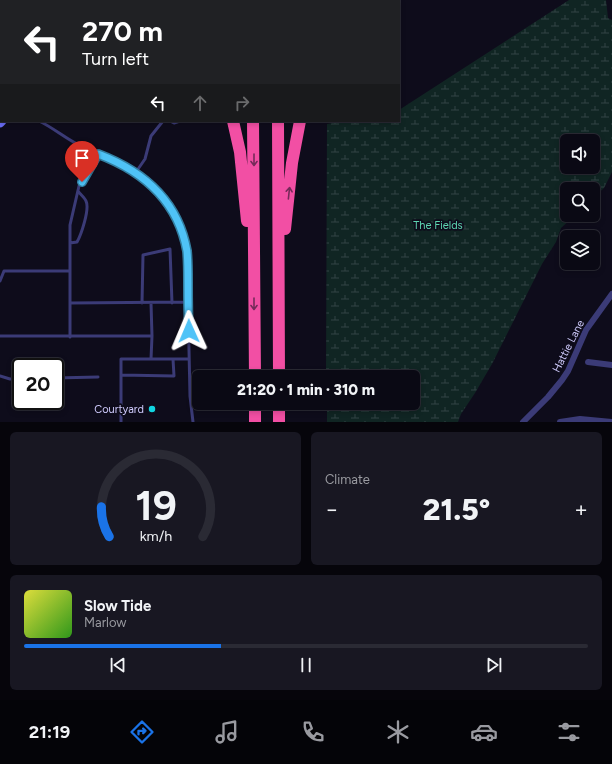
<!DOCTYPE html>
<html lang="en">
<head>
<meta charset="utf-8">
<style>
  :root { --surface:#0a0914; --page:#181722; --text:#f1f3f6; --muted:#999aa0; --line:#2a2a34; --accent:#1a73e8 }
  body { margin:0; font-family:Figtree,sans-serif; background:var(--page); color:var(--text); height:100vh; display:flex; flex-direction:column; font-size:15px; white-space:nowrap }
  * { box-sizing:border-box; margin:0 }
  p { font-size:13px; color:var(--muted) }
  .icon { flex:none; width:22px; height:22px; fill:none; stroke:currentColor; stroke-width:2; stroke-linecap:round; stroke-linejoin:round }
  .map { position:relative; height:422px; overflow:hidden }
  .side { display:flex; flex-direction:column; gap:10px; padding:10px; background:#06050b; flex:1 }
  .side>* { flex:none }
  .top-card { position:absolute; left:0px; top:0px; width:400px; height:122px; box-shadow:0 2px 6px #0003,0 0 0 1px var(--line); background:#202124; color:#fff; overflow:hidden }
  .controls { position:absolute; left:560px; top:134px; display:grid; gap:8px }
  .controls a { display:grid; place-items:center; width:40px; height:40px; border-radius:6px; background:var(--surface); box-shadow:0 2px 6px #0003,0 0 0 1px var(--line); font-size:20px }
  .speed { position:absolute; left:12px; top:358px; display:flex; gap:8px; font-size:20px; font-weight:700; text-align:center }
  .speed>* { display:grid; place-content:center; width:52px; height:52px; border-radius:50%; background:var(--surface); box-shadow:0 2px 6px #0003,0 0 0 1px var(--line); line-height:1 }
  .speed .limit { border:2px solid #111; border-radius:6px; background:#fff; color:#111 }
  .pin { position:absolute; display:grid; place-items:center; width:34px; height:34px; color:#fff; margin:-41px -17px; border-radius:50% 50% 50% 0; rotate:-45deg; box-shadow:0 0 4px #0007 }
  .pin .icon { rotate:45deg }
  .me { position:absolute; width:44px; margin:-22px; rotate:359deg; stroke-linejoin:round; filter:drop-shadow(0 0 3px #0008) }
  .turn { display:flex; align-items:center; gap:14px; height:84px; padding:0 16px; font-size:18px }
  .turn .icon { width:52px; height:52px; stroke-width:2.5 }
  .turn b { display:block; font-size:28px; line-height:34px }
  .lanes { display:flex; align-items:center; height:38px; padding:0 16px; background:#0003; justify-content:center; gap:20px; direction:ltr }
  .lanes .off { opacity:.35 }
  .big { font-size:30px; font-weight:800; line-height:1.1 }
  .side .tile { flex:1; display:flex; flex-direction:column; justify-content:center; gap:6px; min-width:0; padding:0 14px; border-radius:6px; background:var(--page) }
  .side .dial { align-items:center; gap:0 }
  .dial svg { height:104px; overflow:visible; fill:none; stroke:var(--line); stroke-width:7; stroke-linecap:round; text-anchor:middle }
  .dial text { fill:var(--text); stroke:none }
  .song { display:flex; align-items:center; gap:12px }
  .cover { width:48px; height:48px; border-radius:6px; background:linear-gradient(135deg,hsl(60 70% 55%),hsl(110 70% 35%)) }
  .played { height:4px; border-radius:2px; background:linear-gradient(90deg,var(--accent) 35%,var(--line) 35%) }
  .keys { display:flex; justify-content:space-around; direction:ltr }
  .heat { display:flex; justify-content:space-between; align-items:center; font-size:22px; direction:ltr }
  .side .tiles { flex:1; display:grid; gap:10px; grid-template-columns:1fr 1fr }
  .tile:last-child { grid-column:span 2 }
  .trip { position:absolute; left:192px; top:370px; width:228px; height:40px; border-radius:6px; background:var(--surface); box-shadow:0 2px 6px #0003,0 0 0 1px var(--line); font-weight:800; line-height:40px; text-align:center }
  .menu { display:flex; height:64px; justify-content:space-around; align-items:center; background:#040408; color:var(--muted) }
  .menu .icon { width:28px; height:28px }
  .menu .current { color:var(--accent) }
  .menu b { font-size:18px; color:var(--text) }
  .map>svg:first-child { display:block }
</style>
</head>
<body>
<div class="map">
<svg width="612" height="422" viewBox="0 0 612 422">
  <defs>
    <pattern id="wetland-marsh" width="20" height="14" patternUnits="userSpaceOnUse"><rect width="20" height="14" fill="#102523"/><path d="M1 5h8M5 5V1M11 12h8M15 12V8" fill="none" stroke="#324344"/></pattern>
  </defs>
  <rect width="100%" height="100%" fill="#0e0c1b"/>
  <path fill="url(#wetland-marsh)" fill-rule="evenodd" d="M569 0H606L608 18 612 20V172L604 188 593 198V189H567V215H575L561 228 556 242 542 264 492 364 475 393 461 414 458 422H327V403H413V377H326L327 124 343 121H399V110ZM567 141H593V167H567Z"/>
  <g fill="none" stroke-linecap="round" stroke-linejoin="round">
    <path stroke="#3b3b77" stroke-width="3" d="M0 75 1 76
      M39 121C54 128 67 140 83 147 96 153 110 157 122 164 157 183 183 218 187 258L190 396 193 422
      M170 121 174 123 180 121
      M136 172 145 159 151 136 163 121
      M70 243 77 242C81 235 90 209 86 201 85 198 80 194 78 191
      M0 281 4 271H70
      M70 303 188 302
      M142 303 143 255 170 249 172 303
      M0 336H152L151 303
      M70 337V225L79 186 98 153
      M151 359 152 336
      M121 375 174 376 173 359
      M0 376 10 379H21
      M55 378 98 377
      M121 422V359H189"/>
    <path stroke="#3b3b77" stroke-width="6" d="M13 1V0
      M0 52 1 48
      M588 362 612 365
      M523 422 548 397 562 380 568 371 586 330 612 294
      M560 422 580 419 612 422"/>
    <path stroke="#696cf4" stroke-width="9" d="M92 1 93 0
      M0 99 1 98
      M0 123 2 121"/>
    <path stroke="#f24fa4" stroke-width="12" d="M118 0 119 1
      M129 0 130 1
      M139 0V1
      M253 0V1
      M277 0V1
      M322 0 325 1
      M242 1 243 0
      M357 1 360 0
      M376 1V0
      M233 121 240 152 247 221
      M253 121 255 377
      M278 121 279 377
      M285 229 292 163 300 121
      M255 403V422
      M279 403V422"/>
  </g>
  <defs><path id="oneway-shaft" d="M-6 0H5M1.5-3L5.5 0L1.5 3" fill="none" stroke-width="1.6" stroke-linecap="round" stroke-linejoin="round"/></defs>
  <g stroke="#752a59">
    <use href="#oneway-shaft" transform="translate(254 160) rotate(90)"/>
    <use href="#oneway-shaft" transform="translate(289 193) rotate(-84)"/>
    <use href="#oneway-shaft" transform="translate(254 304) rotate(90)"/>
  </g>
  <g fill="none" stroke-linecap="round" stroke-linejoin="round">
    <g stroke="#337fa1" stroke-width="10">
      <path id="route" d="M82 182 98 154C143 171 178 201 187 251 188 261 188 271 188 282 188 298 188 314 189 331"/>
    </g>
    <use href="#route" stroke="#4fc3f7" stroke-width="7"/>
  </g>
  <circle fill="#11d5e1" stroke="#0e0c1b" stroke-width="1.5" cx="152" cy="409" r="4"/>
  <g text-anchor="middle" stroke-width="3.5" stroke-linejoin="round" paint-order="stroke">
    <g font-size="11" fill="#5dd4b1" stroke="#0e0c1b">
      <text x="438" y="229">The Fields</text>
    </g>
    <g font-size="11" fill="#cecafb" stroke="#0e0c1b">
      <text transform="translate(568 346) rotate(-63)" y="4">Hattie Lane</text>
    </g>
    <g font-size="11" fill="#cecafb" stroke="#0e0c1b" text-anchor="end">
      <text x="144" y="413">Courtyard</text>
    </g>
  </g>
</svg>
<div class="controls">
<a><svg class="icon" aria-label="sound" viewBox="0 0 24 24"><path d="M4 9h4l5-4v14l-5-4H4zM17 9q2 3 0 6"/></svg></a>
<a><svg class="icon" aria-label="search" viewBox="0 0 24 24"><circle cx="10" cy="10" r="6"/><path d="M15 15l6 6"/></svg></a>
<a><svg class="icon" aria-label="layers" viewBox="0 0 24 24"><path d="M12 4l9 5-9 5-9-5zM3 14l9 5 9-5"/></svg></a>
</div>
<div class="speed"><div class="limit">20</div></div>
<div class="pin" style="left:82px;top:182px;background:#d93025"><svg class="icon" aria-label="arrive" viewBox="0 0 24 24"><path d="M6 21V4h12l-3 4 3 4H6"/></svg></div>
<svg class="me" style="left:189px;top:331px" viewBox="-20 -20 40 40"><path d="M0-17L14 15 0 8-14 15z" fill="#4fc3f7" stroke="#fff" stroke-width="4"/></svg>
<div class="trip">21:20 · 1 min · 310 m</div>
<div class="top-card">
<div class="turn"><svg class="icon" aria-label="left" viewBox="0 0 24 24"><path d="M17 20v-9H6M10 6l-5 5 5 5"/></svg><div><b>270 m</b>Turn left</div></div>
<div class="lanes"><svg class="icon" aria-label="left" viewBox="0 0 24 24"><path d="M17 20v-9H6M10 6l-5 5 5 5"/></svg><svg class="icon off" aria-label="ahead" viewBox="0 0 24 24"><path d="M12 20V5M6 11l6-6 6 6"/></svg><svg class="icon off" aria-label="right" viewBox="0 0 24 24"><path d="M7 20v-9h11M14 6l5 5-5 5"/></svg></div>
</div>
</div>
<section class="side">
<div class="tiles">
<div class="tile dial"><svg viewBox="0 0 100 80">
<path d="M14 69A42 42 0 1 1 86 69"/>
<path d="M14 69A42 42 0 0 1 8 46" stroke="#1a73e8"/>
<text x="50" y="56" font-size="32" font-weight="700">19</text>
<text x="50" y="72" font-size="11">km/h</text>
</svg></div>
<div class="tile"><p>Climate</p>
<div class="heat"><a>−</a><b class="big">21.5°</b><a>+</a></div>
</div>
<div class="tile">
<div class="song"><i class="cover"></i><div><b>Slow Tide</b><p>Marlow</p></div></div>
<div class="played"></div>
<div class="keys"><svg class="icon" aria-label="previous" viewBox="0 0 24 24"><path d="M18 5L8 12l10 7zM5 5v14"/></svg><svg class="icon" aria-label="pause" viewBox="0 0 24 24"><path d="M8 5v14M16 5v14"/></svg><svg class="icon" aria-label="next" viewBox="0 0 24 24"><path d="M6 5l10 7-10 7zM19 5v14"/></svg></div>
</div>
</div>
</section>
<nav class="menu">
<b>21:19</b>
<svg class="icon current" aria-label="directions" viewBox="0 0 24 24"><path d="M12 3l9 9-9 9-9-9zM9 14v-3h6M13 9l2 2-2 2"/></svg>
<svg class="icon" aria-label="music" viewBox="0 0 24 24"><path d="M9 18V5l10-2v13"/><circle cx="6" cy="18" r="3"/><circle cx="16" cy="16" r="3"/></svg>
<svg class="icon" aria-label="phone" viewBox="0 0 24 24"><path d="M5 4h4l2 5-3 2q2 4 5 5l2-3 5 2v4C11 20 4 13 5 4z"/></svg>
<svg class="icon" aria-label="climate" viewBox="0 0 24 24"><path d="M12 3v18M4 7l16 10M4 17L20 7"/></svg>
<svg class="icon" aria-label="car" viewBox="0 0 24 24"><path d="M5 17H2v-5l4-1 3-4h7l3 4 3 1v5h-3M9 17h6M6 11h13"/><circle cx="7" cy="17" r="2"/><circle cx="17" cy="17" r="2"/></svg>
<svg class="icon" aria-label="filters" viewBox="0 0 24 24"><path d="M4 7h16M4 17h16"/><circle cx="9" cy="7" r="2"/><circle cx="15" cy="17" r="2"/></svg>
</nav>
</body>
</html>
